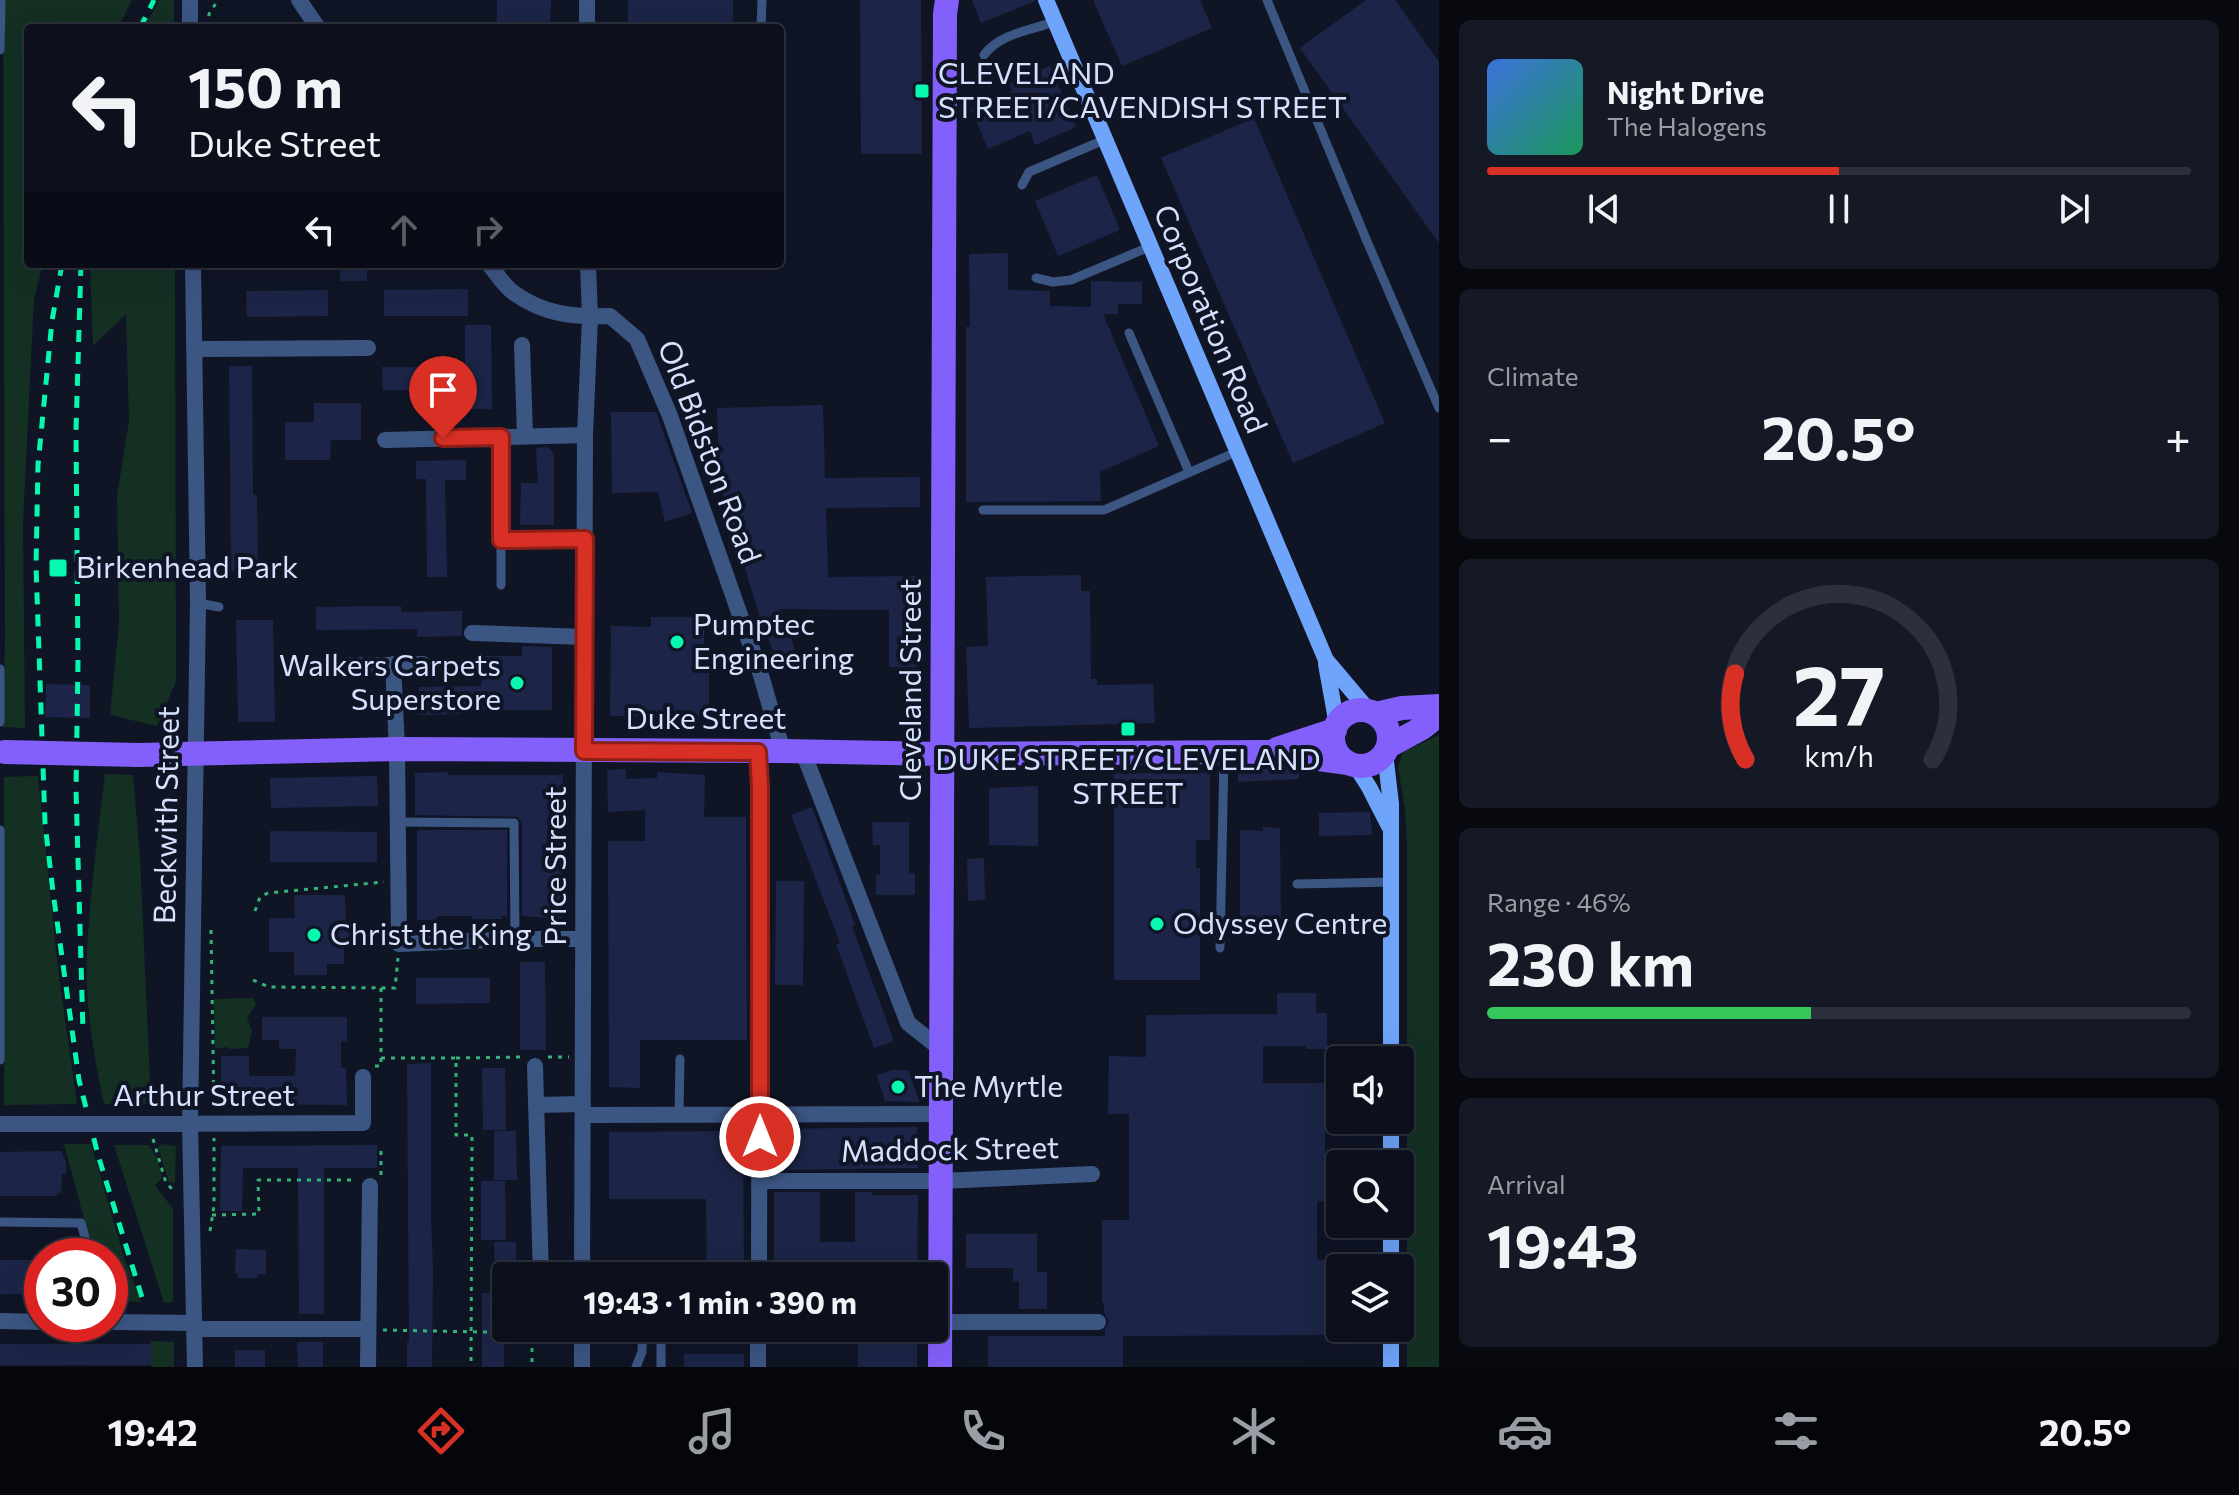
<!DOCTYPE html>
<html lang="en">
<head>
<meta charset="utf-8">
<style>
  :root { --surface:#0c101c; --page:#151925; --text:#f1f3f6; --muted:#9a9da3; --line:#2c303b; --accent:#d93025 }
  body { margin:0; font-family:Commissioner,sans-serif; background:var(--page); color:var(--text); height:100vh; display:flex; flex-direction:column; font-size:30px; white-space:nowrap }
  * { box-sizing:border-box; margin:0 }
  p { font-size:26px; color:var(--muted) }
  .icon { flex:none; width:44px; height:44px; fill:none; stroke:currentColor; stroke-width:2; stroke-linecap:round; stroke-linejoin:round }
  .map { position:relative; flex:1; overflow:hidden }
  .side { display:flex; flex-direction:column; gap:20px; padding:20px; background:#07090f; width:800px }
  .side>* { flex:none }
  .banner { position:absolute; left:24px; top:24px; width:760px; height:244px; border-radius:8px; box-shadow:0 8px 32px #0002,0 0 0 2px var(--line); background:#0c101c; color:var(--text); overflow:hidden }
  .controls { position:absolute; left:1326px; top:1046px; display:grid; gap:16px }
  .controls a { display:grid; place-items:center; width:88px; height:88px; border-radius:8px; background:var(--surface); box-shadow:0 8px 32px #0002,0 0 0 2px var(--line); font-size:40px }
  .speed { position:absolute; left:24px; top:1238px; display:flex; gap:16px; font-size:40px; font-weight:700; text-align:center }
  .speed>* { display:grid; place-content:center; width:104px; height:104px; border-radius:50%; background:var(--surface); box-shadow:0 8px 32px #0002,0 0 0 2px var(--line); line-height:1 }
  .speed .limit { border:12px solid #d22; background:#fff; color:#111 }
  .pin { position:absolute; display:grid; place-items:center; width:68px; height:68px; color:#fff; margin:-82px -34px; border-radius:50% 50% 50% 0; rotate:-45deg; box-shadow:0 0 8px #0007 }
  .pin .icon { rotate:45deg }
  .me { position:absolute; width:88px; margin:-44px; rotate:0deg; stroke-linejoin:round; filter:drop-shadow(0 0 6px #0008) }
  .turn { display:flex; align-items:center; gap:28px; height:168px; padding:0 32px; font-size:36px }
  .turn .icon { width:104px; height:104px; stroke-width:2.5 }
  .turn b { display:block; font-size:56px; line-height:68px }
  .lanes { display:flex; align-items:center; height:76px; padding:0 32px; background:#0003; justify-content:center; gap:40px; direction:ltr }
  .lanes .off { opacity:.35 }
  .big { font-size:60px; font-weight:700; line-height:1.1 }
  .side .card { flex:1; display:flex; flex-direction:column; justify-content:center; gap:12px; min-width:0; padding:0 28px; border-radius:12px; background:var(--page) }
  .side .dial { align-items:center; gap:0 }
  .dial svg { height:208px; overflow:visible; fill:none; stroke:var(--line); stroke-width:7; stroke-linecap:round; text-anchor:middle }
  .dial text { fill:var(--text); stroke:none }
  .song { display:flex; align-items:center; gap:24px }
  .cover { width:96px; height:96px; border-radius:12px; background:linear-gradient(135deg,hsl(220 70% 55%),hsl(150 70% 35%)) }
  .played { height:8px; border-radius:4px; background:linear-gradient(90deg,var(--accent) 50%,var(--line) 50%) }
  .keys { display:flex; justify-content:space-around; direction:ltr }
  .heat { display:flex; justify-content:space-between; align-items:center; font-size:44px; direction:ltr }
  .charge { height:12px; border-radius:6px; background:linear-gradient(90deg,#34c759 46%,var(--line) 0) }
  .trip { position:absolute; left:492px; top:1262px; width:456px; height:80px; border-radius:8px; background:var(--surface); box-shadow:0 8px 32px #0002,0 0 0 2px var(--line); font-weight:700; line-height:80px; text-align:center }
  .menu { display:flex; height:128px; justify-content:space-around; align-items:center; background:#05060b; color:var(--muted) }
  .menu .icon { width:56px; height:56px }
  .menu .current { color:var(--accent) }
  .menu b { font-size:36px; color:var(--text) }
  main { display:flex; flex:1; min-height:0 }
  .map>svg:first-child { display:block }
</style>
</head>
<body>
<main>
<div class="map">
<svg width="1439" height="1367" viewBox="0 0 1439 1367">
  <rect width="100%" height="100%" fill="#101526"/>
  <path fill="#133023" d="M3 0H132L118 28H28V264H43L34 299 23 522 25 728 3 727 5 640Z
    M159 0H174V28H144Z
    M90 264H175L176 681 157 726 110 715 119 623 117 496 129 421 126 314 93 346Z
    M1439 735V1367H1407V845L1405 809 1398 767 1403 752Z
    M105 774 133 775 140 857 151 1104H104C93 1054 85 1003 87 952 90 892 98 833 105 774Z
    M38 776 58 970 77 1104 4 1105V777Z
    M253 998 256 1005 247 1018 252 1030 248 1048 230 1049 227 1047 215 1049 214 999Z
    M64 1144H91L123 1254 141 1302 110 1301V1256H94Z
    M162 1144 176 1146 175 1183 169 1182 158 1147Z
    M114 1145H149L157 1158 162 1178 155 1185 173 1209V1302L164 1303Z
    M151 1341 174 1342V1367H151Z"/>
  <path fill="#1c2547" d="M497 0H551L550 28H497Z
    M628 0H733V28H628Z
    M860 0H921L922 154H861Z
    M972 0H1035V1L981 23Z
    M1093 0H1200L1212 28 1122 66Z
    M1366 0H1395L1439 62V243L1300 48Z
    M1050 66 1076 127 1035 145 1030 131 988 149 971 109 1012 91 1009 84Z
    M1254 118 1385 423 1293 463 1161 158Z
    M1097 175 1120 230 1058 256 1035 201Z
    M1008 253V290L1050 291V306L1091 307V281L1142 282V304H1118V314H1103L1159 446 1100 472 1101 501 966 502V327H970L969 254Z
    M340 264H367V281H340Z
    M468 289V316H384V290Z
    M328 290V316L247 317 246 291Z
    M465 325H491L492 409H465Z
    M229 366H252L253 495H257L258 571H231Z
    M382 367H432V390H383Z
    M314 403H361V440H331L330 460H285V422H314Z
    M823 405 825 478 920 477V507L826 508 828 577 919 576 916 671H897V667H889V610L780 609 788 638H791L798 660 777 662 757 608 719 482 717 408Z
    M611 412H656L692 513 665 522 658 492 612 493Z
    M548 447 554 454V525H520L521 483H538L536 448Z
    M466 460V480H445L447 577H427L426 479H416V461Z
    M1081 575V591H1090L1091 679H1097V685L1153 684 1155 723 969 728 966 647 988 646 986 577Z
    M401 606V612L462 611V636L417 637V629L316 630V607Z
    M651 617H704V667H709V716H610L611 626 651 627Z
    M236 620H273L275 722H238Z
    M522 646 552 647V710H463V714L419 715V687L481 686 482 656H522Z
    M46 684 90 685V718L45 717Z
    M1267 767 1299 771V779L1238 782V769Z
    M626 769V779L657 778V772L705 775 704 817H746L747 1040H640V1088L609 1087 608 841H645V810L608 812 607 770Z
    M448 772V775H563L562 919 522 916V823L518 817 415 815V773Z
    M1114 773H1210V840H1196V868H1200V980H1114Z
    M377 776 378 806 271 808 270 778Z
    M1038 786V846L989 845V788Z
    M812 807 855 925 852 926 894 1041 874 1048 836 944 840 943 791 815Z
    M1370 812 1372 835 1319 836V813Z
    M872 822H909V873H915V895H876V875H880V845H873Z
    M1263 827 1280 828 1281 925 1240 924V830L1263 831Z
    M417 830H507V916H502V919H472V916H437V920H417Z
    M270 831 377 832V862H270Z
    M984 858 985 900 968 901 967 859Z
    M776 881H804L803 985H775Z
    M294 895H345L346 924H359V946H344V964H327V975H294V952H269V918H295Z
    M520 962H545L546 1050H520Z
    M416 978H490V1003L416 1004Z
    M1277 993H1316V1013H1327V1049H1306V1046H1263V1083H1325V1201H1317V1260H1340V1317L1331 1316V1335L1123 1336V1367H988V1336H1105V1330L1109 1321 1104 1313V1303H1102V1220H1129V1114H1108L1109 1056 1146 1057V1015L1277 1014Z
    M262 1017H347V1041H341V1068H346L347 1105 221 1104V1056H249V1076H295L296 1049H279V1040H262Z
    M431 1063V1214L433 1270 432 1367H407V1342H409L407 1064Z
    M482 1068H505L506 1130H483Z
    M893 1070H908L920 1102 885 1101 877 1075Z
    M917 1127 918 1168 775 1170 774 1129Z
    M494 1131H516L517 1180H494Z
    M743 1131 744 1276H707L706 1199H609V1132Z
    M377 1145V1168H324V1314H299L298 1168H243L242 1211H220L221 1146Z
    M61 1151 66 1162V1174H62L61 1193H57V1196H0V1152Z
    M481 1181H505L506 1240H481Z
    M774 1192H820V1242H855V1192H872V1195H918L917 1276H774Z
    M966 1234H1037V1272H1047V1309H1019V1281H1013V1268H966Z
    M494 1242H516V1276H495Z
    M236 1249 266 1250V1275L258 1274V1278H238V1274L235 1273Z
    M0 1260H42V1294H0Z
    M482 1293H505L504 1367H482Z
    M858 1333H917V1367H858Z
    M297 1342H323V1367H298Z
    M0 1344H151V1365H0Z
    M235 1350H265V1367H235Z
    M684 1354H744V1367H684Z"/>
  <g fill="none" stroke-linecap="round" stroke-linejoin="round">
    <path stroke="#33b579" stroke-width="3" stroke-dasharray="4 6" stroke-linecap="butt" d="M208 26 209 14 218 0
      M255 911 260 897 268 893 384 882
      M211 930 214 1107
      M253 980 269 987 395 988 398 958
      M548 1057H569
      M381 1058H456V1135H472L471 1367
      M456 1058 521 1057
      M375 1066H381V988
      M153 1139 166 1183 173 1190
      M381 1175V1147
      M212 1215 259 1214 258 1180H354
      M210 1231 214 1206V1138
      M532 1328V1367
      M383 1330 532 1333"/>
    <path stroke="#3c5684" stroke-width="9" d="M1267 0 1366 239 1439 408
      M761 28 762 0
      M0 50 1 0
      M984 55C1000 33 1031 31 1055 21
      M1022 185 1029 172 1104 140
      M1036 278 1053 282 1071 280 1149 247
      M1129 333 1189 472
      M501 437V585
      M983 510H1104L1236 452
      M501 540 585 539
      M198 603 219 607
      M0 669V722
      M398 822 514 823 515 939
      M0 830V1060
      M1297 884 1392 882
      M1220 948 1224 755
      M679 1114 680 1059
      M0 1222 81 1223 90 1256
      M636 1367 642 1352 643 1328
      M661 1367V1328"/>
    <path stroke="#3c5684" stroke-width="16" d="M190 0V28
      M299 0 318 28
      M587 28V0
      M193 264 198 603 190 1124 195 1367
      M489 264C496 273 504 286 514 293 545 315 573 317 610 316L637 339 670 416 760 672 783 751
      M522 345 525 436
      M194 349 368 348
      M385 440 585 435
      M472 633 584 637
      M393 664 397 749 399 944 515 939H583
      M336 666 423 664
      M758 752 760 786 759 1276
      M803 752 908 1023 942 1050
      M535 1066 541 1276
      M536 1105 583 1104
      M583 1115 941 1114
      M0 1124H70
      M116 1124 363 1123V1077
      M760 1181H941L1092 1174
      M582 1276 585 435 590 317 588 264
      M0 1321 42 1322
      M110 1322 194 1323
      M934 1322H1098
      M194 1329H367
      M368 1367 370 1186
      M582 1367V1328
      M758 1367V1328"/>
    <path stroke="#6fa4fb" stroke-width="16" d="M1046 0 1326 660 1369 711
      M1326 664 1337 725
      M1385 753 1391 804V1060
      M1355 765 1369 787 1389 826
      M1391 1120V1164
      M1391 1224V1268
      M1391 1328V1367"/>
    <path stroke="#8360fb" stroke-width="24" d="M1333 738a28 28 0 1 1 56 0a28 28 0 1 1-56 0Z
      M1376 714 1402 708 1439 706
      M1389 746 1422 728 1439 715
      M1277 749 1335 730
      M138 755 397 749 783 751 942 754 1267 752 1348 763
      M940 1367 945 14 947 0"/>
    <path stroke="#07f9b0" stroke-width="5" stroke-dasharray="12 10" stroke-linecap="butt" d="M140 28 154 0
      M62 264 52 321 38 465 36 566 45 823 53 892 79 1080 98 1155 144 1304
      M81 264 76 430 78 661 76 790 83 1032"/>
    <path stroke="#3c5684" stroke-width="16" d="M70 1124H116"/>
    <path stroke="#8360fb" stroke-width="24" d="M5 752 138 755"/>
  </g>
  <g fill="none" stroke-linecap="round" stroke-linejoin="round">
    <g stroke="#8d1f18" stroke-width="20">
      <path id="route" d="M443 438 501 437V540L585 539 584 751 758 752 760 786V1137"/>
    </g>
    <use href="#route" stroke="#d93025" stroke-width="14"/>
  </g>
  <g fill="#07f9b0" stroke="#101526" stroke-width="3">
    <rect x="914" y="83" width="16" height="16" rx="4"/>
    <rect x="48" y="558" width="20" height="20" rx="4"/>
    <circle cx="677" cy="642" r="8"/>
    <circle cx="517" cy="683" r="8"/>
    <rect x="1120" y="721" width="16" height="16" rx="4"/>
    <circle cx="1157" cy="924" r="8"/>
    <circle cx="314" cy="935" r="8"/>
    <circle cx="898" cy="1087" r="8"/>
  </g>
  <g text-anchor="middle" stroke-width="8" stroke-linejoin="round" paint-order="stroke">
    <g font-size="30" fill="#d6e1fe" stroke="#101526" text-anchor="start">
      <text x="938" y="84">CLEVELAND<tspan x="938" dy="34">STREET/CAVENDISH STREET</tspan></text>
      <text x="76" y="578">Birkenhead Park</text>
      <text x="693" y="635">Pumptec<tspan x="693" dy="34">Engineering</tspan></text>
      <text x="501" y="676" text-anchor="end">Walkers Carpets<tspan x="501" dy="34">Superstore</tspan></text>
      <text x="1128" y="770" text-anchor="middle">DUKE STREET/CLEVELAND<tspan x="1128" dy="34">STREET</tspan></text>
      <text x="1173" y="934">Odyssey Centre</text>
      <text x="330" y="945">Christ the King</text>
      <text x="914" y="1097">The Myrtle</text>
    </g>
    <g font-size="30" fill="#d6e1fe" stroke="#101526">
      <text transform="translate(1210 319) rotate(67)" y="10">Corporation Road</text>
      <text transform="translate(709 452) rotate(69)" y="10">Old Bidston Road</text>
      <text transform="translate(911 690) rotate(-90)" y="10">Cleveland Street</text>
      <text x="706" y="729">Duke Street</text>
      <text transform="translate(167 815) rotate(-89)" y="10">Beckwith Street</text>
      <text transform="translate(556 866) rotate(-90)" y="10">Price Street</text>
      <text x="204" y="1106">Arthur Street</text>
      <text transform="translate(950 1150) rotate(-1)" y="10">Maddock Street</text>
    </g>
  </g>
</svg>
<div class="controls">
<a><svg class="icon" aria-label="sound" viewBox="0 0 24 24"><path d="M4 9h4l5-4v14l-5-4H4zM17 9q2 3 0 6"/></svg></a>
<a><svg class="icon" aria-label="search" viewBox="0 0 24 24"><circle cx="10" cy="10" r="6"/><path d="M15 15l6 6"/></svg></a>
<a><svg class="icon" aria-label="layers" viewBox="0 0 24 24"><path d="M12 4l9 5-9 5-9-5zM3 14l9 5 9-5"/></svg></a>
</div>
<div class="speed"><div class="limit">30</div></div>
<div class="pin" style="left:443px;top:438px;background:#d93025"><svg class="icon" aria-label="arrive" viewBox="0 0 24 24"><path d="M6 21V4h12l-3 4 3 4H6"/></svg></div>
<svg class="me" style="left:760px;top:1137px" viewBox="-20 -20 40 40"><circle r="17" fill="#d93025" stroke="#fff" stroke-width="3"/><path d="M0-11L8 9 0 5-8 9z" fill="#fff"/></svg>
<div class="trip">19:43 · 1 min · 390 m</div>
<div class="banner">
<div class="turn"><svg class="icon" aria-label="left" viewBox="0 0 24 24"><path d="M17 20v-9H6M10 6l-5 5 5 5"/></svg><div><b>150 m</b>Duke Street</div></div>
<div class="lanes"><svg class="icon" aria-label="left" viewBox="0 0 24 24"><path d="M17 20v-9H6M10 6l-5 5 5 5"/></svg><svg class="icon off" aria-label="ahead" viewBox="0 0 24 24"><path d="M12 20V5M6 11l6-6 6 6"/></svg><svg class="icon off" aria-label="right" viewBox="0 0 24 24"><path d="M7 20v-9h11M14 6l5 5-5 5"/></svg></div>
</div>
</div>
<section class="side">
<div class="card">
<div class="song"><i class="cover"></i><div><b>Night Drive</b><p>The Halogens</p></div></div>
<div class="played"></div>
<div class="keys"><svg class="icon" aria-label="previous" viewBox="0 0 24 24"><path d="M18 5L8 12l10 7zM5 5v14"/></svg><svg class="icon" aria-label="pause" viewBox="0 0 24 24"><path d="M8 5v14M16 5v14"/></svg><svg class="icon" aria-label="next" viewBox="0 0 24 24"><path d="M6 5l10 7-10 7zM19 5v14"/></svg></div>
</div>
<div class="card"><p>Climate</p>
<div class="heat"><a>−</a><b class="big">20.5°</b><a>+</a></div>
</div>
<div class="card dial"><svg viewBox="0 0 100 80">
<path d="M14 69A42 42 0 1 1 86 69"/>
<path d="M14 69A42 42 0 0 1 10 36" stroke="#d93025"/>
<text x="50" y="56" font-size="32" font-weight="700">27</text>
<text x="50" y="72" font-size="11">km/h</text>
</svg></div>
<div class="card"><p>Range · 46%</p><b class="big">230 km</b><div class="charge"></div></div>
<div class="card"><p>Arrival</p><b class="big">19:43</b></div>
</section>
</main>
<nav class="menu">
<b>19:42</b>
<svg class="icon current" aria-label="directions" viewBox="0 0 24 24"><path d="M12 3l9 9-9 9-9-9zM9 14v-3h6M13 9l2 2-2 2"/></svg>
<svg class="icon" aria-label="music" viewBox="0 0 24 24"><path d="M9 18V5l10-2v13"/><circle cx="6" cy="18" r="3"/><circle cx="16" cy="16" r="3"/></svg>
<svg class="icon" aria-label="phone" viewBox="0 0 24 24"><path d="M5 4h4l2 5-3 2q2 4 5 5l2-3 5 2v4C11 20 4 13 5 4z"/></svg>
<svg class="icon" aria-label="climate" viewBox="0 0 24 24"><path d="M12 3v18M4 7l16 10M4 17L20 7"/></svg>
<svg class="icon" aria-label="car" viewBox="0 0 24 24"><path d="M5 17H2v-5l4-1 3-4h7l3 4 3 1v5h-3M9 17h6M6 11h13"/><circle cx="7" cy="17" r="2"/><circle cx="17" cy="17" r="2"/></svg>
<svg class="icon" aria-label="filters" viewBox="0 0 24 24"><path d="M4 7h16M4 17h16"/><circle cx="9" cy="7" r="2"/><circle cx="15" cy="17" r="2"/></svg>
<b>20.5°</b>
</nav>
</body>
</html>
